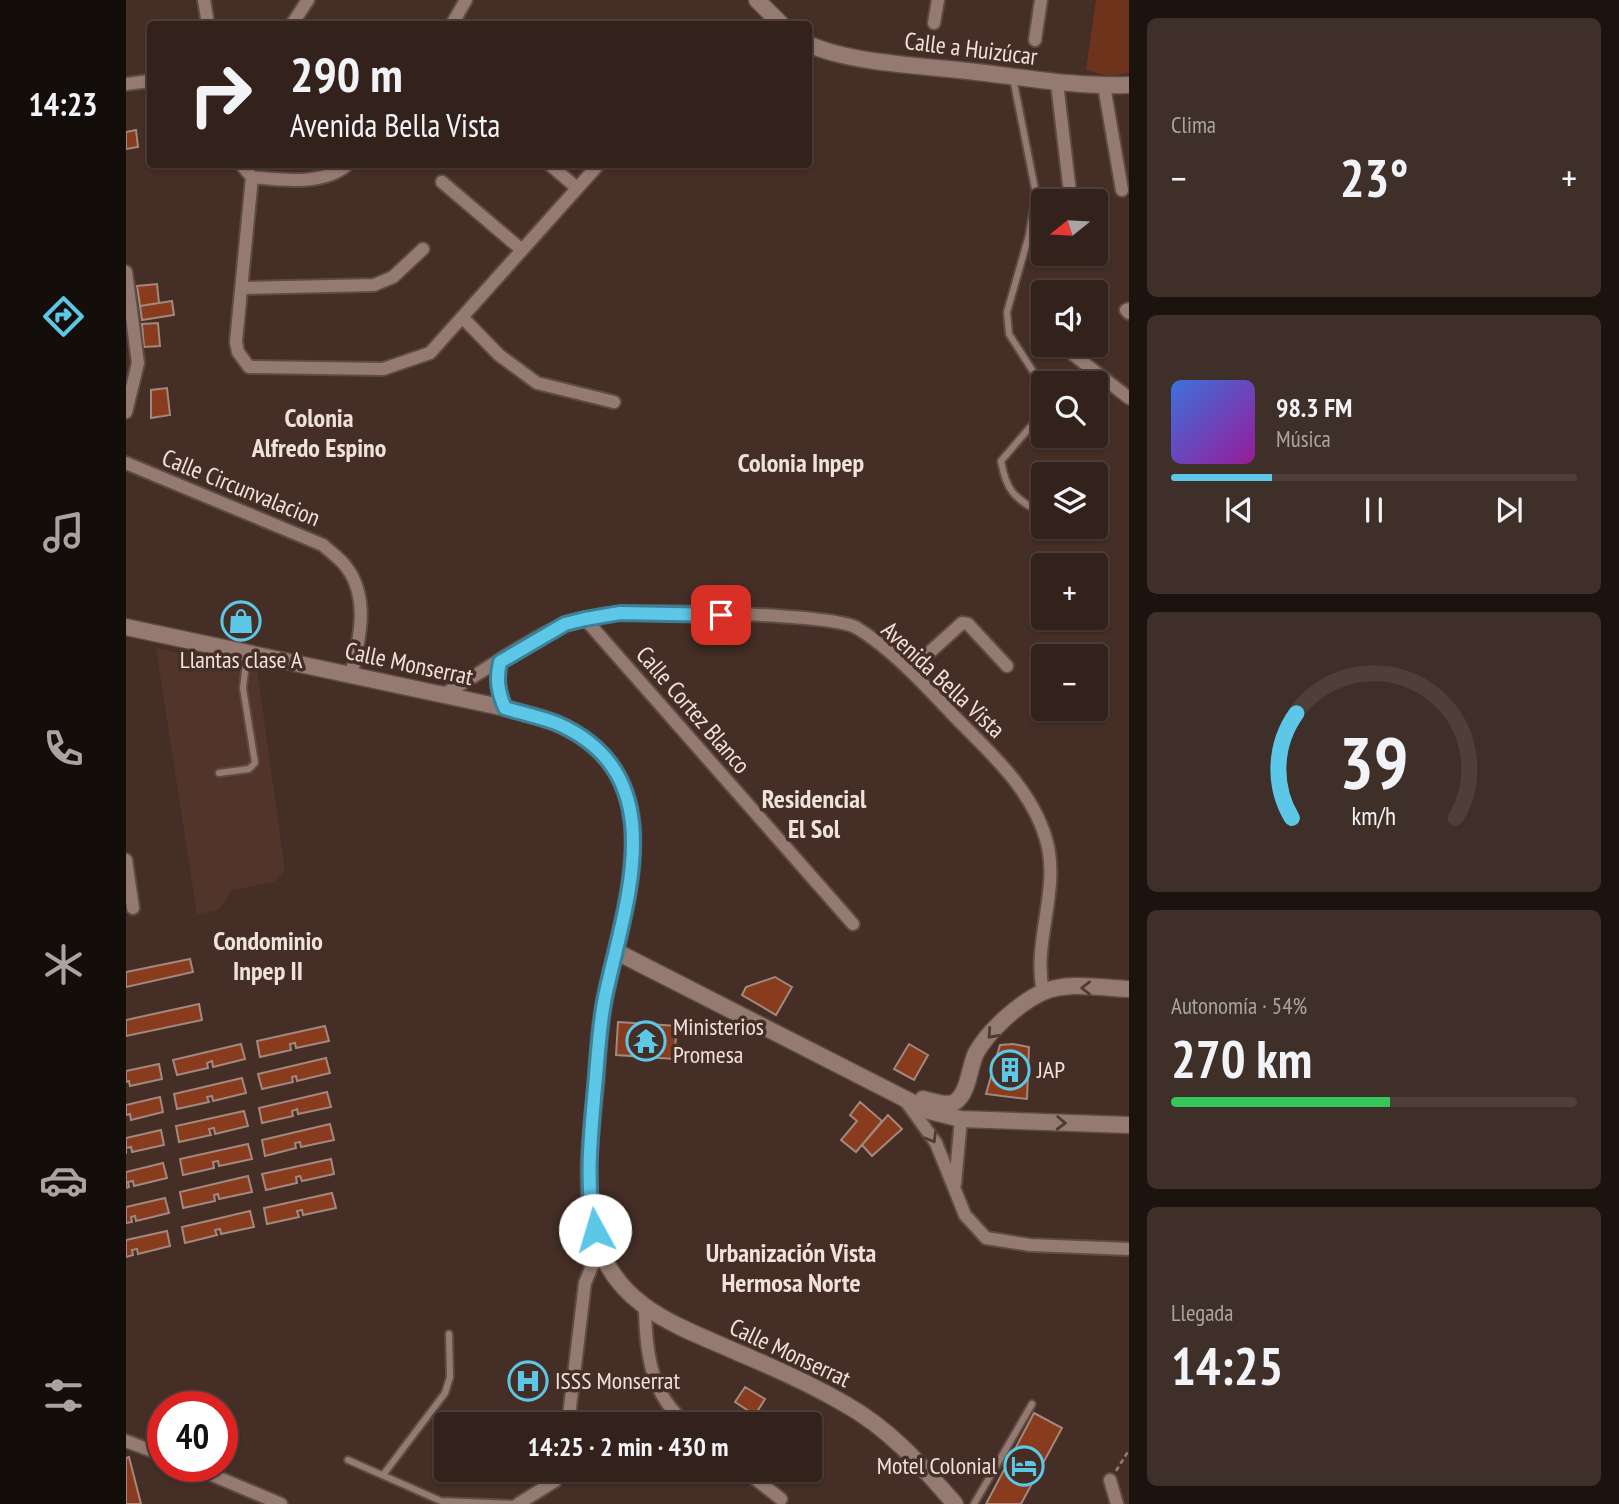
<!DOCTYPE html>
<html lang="es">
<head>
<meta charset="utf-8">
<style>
  :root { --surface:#33221c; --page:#3e2f29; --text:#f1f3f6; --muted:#a9a4a3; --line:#4e3f3b; --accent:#5dc7e8 }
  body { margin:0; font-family:"PT Sans Narrow",sans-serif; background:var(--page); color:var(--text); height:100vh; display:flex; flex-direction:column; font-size:26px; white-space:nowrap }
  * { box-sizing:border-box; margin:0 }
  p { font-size:23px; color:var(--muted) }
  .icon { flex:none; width:38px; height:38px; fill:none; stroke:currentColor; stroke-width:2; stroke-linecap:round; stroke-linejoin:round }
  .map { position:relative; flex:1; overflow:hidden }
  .panel { display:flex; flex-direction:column; gap:18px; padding:18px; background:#1c130f; width:490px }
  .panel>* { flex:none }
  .hud { position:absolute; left:21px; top:21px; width:665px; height:147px; border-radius:7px; box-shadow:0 2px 5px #0004,0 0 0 2px var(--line); background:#33221c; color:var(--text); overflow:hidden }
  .needle { width:46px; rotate:252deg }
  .buttons { position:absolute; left:905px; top:189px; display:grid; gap:14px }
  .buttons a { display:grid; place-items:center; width:77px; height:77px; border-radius:7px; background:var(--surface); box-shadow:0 2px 5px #0004,0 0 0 2px var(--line); font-size:35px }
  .speed { position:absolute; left:21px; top:1391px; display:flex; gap:14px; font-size:35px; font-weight:700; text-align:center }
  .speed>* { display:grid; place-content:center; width:91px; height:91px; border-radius:50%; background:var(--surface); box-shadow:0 2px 5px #0004,0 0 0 2px var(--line); line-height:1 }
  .speed .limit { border:10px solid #d22; background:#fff; color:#111 }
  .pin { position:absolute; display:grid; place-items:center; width:60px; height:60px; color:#fff; margin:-30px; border-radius:14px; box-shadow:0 4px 10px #0006 }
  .me { position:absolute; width:77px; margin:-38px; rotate:354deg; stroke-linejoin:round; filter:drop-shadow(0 0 5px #0008) }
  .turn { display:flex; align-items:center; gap:24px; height:147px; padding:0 28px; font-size:32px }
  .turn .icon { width:91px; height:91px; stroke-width:2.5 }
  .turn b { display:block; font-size:49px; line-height:60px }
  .big { font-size:52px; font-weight:700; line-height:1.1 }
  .panel .card { flex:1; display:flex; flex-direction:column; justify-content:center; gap:10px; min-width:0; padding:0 24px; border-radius:10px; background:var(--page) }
  .panel .dial { align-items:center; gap:0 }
  .dial svg { height:182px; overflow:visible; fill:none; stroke:var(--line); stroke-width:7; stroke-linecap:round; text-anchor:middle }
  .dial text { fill:var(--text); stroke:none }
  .song { display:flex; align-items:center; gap:21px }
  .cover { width:84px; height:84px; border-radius:10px; background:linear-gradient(135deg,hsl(220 70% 55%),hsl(300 70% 35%)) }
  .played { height:7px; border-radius:4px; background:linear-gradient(90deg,var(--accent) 25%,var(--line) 25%) }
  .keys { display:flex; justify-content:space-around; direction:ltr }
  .heat { display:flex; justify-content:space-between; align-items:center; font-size:38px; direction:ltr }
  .charge { height:10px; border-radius:5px; background:linear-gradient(90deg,#34c759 54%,var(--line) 0) }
  .trip { position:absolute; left:308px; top:1412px; width:388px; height:70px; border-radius:7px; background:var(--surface); box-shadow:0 2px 5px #0004,0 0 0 2px var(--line); font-weight:700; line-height:70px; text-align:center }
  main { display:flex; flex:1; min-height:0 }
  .dock { display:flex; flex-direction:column; width:126px; justify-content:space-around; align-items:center; background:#140e0b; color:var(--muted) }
  .dock .icon { width:49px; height:49px }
  .dock .current { color:var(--accent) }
  .dock b { font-size:32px; color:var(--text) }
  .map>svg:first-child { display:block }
</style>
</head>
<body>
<main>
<nav class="dock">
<b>14:23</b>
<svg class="icon current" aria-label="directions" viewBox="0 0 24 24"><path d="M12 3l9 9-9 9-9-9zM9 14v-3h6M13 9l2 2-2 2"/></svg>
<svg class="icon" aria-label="music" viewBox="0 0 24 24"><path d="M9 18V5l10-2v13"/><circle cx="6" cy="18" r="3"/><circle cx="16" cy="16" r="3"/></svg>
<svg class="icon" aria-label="phone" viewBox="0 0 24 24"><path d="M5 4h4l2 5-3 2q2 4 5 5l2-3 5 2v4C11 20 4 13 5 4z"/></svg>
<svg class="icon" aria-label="climate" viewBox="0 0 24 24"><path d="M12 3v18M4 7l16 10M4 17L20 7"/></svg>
<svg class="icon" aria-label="car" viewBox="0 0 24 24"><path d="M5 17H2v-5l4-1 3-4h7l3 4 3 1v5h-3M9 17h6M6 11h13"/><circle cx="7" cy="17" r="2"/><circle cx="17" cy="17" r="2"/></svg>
<svg class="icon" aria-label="filters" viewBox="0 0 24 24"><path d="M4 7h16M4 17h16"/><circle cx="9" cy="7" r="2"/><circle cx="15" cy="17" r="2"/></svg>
</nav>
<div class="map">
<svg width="1003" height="1504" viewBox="0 0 1003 1504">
  <rect width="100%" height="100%" fill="#442e26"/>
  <path fill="#51352a" d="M30 648 131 670 159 870 148 882 106 890 93 910 71 914Z"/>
  <path fill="#6e331b" d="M970 0H1003V73L982 76 960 70Z"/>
  <path fill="#883c1d" stroke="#a2887e" stroke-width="2" d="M10 130 12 147 0 149V132Z
    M31 284 33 303 14 306 11 286Z
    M46 301 48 315 16 320 14 306Z
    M32 323 34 346 18 347 16 324Z
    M41 388 44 415 25 418V390Z
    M64 959 67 972 0 987V972Z
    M649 977 666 987 650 1015 616 995 620 987Z
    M73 1004 76 1020 0 1036V1020Z
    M492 1022 551 1026 548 1059 490 1055Z
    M199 1026 203 1041 170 1048 169 1043 164 1044 165 1050 134 1057 131 1041Z
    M115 1044 119 1059 87 1067 86 1061 81 1063 82 1068 51 1075 47 1060Z
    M783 1044 802 1055 788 1080 768 1069Z
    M887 1044 903 1047 901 1099 860 1094 874 1045Z
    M200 1058 204 1073 171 1081 170 1076 166 1077 167 1082 136 1089 132 1074Z
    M33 1064 36 1079 4 1086 3 1081 0 1082V1071Z
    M116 1078 120 1093 87 1101 86 1096 81 1097 83 1102 51 1109 48 1094Z
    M201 1092 205 1107 172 1114 171 1109 166 1111 167 1116 136 1123 133 1108Z
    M34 1097 37 1112 5 1120 4 1114 0 1115V1105Z
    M734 1102 756 1121 730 1152 715 1140 731 1121 724 1115Z
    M118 1111 122 1126 89 1134 88 1128 83 1129 85 1135 53 1142 50 1126Z
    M762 1115 776 1129 746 1156 736 1145Z
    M204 1124 208 1140 175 1147 174 1142 169 1143 170 1148 139 1156 136 1140Z
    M35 1130 38 1145 6 1152 5 1147 0 1148V1154V1138Z
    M122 1144 126 1159 93 1166 92 1161 87 1162 88 1168 57 1175 54 1159Z
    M205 1159 208 1174 176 1181 174 1176 170 1177 171 1183 140 1190 136 1174Z
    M37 1163 41 1178 8 1186 7 1181 2 1182 3 1187 0 1188V1172Z
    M122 1176 126 1192 93 1199 92 1194 88 1195 89 1201 57 1208 54 1192Z
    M206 1193 210 1208 177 1215 176 1210 171 1211 173 1217 141 1224 138 1208Z
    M39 1198 43 1213 10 1221 9 1216 5 1217 6 1222 0 1223V1207Z
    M124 1211 128 1227 95 1234 94 1229 89 1230 91 1235 59 1243 56 1227Z
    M41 1231 44 1246 12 1254 11 1249 6 1250 7 1255 0 1257V1240Z
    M619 1387 639 1399 629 1415 609 1402Z
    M669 1411 686 1423 684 1426 659 1424Z
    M908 1413 936 1428 895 1504H860Z
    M3 1457 15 1504H0V1458Z"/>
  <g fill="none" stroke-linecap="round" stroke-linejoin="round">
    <g stroke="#5d4b44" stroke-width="10">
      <path id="service" d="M887 78 910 194 903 235 881 312 883 334 917 387
        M917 412 875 461C881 494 889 497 917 515
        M940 527 953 534
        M93 773 123 769 129 763 117 688 121 655
        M222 1460 315 1501 391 1504
        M257 1475 319 1393 324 1377 323 1334
        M848 1504 906 1404"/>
    </g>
    <g stroke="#5d4b44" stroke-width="16">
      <path id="minor" d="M78 0 82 24
        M808 23 812 0
        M166 24 182 0
        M326 24 340 0
        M909 40 915 0
        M931 83 945 201
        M0 84 24 81
        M978 86 996 190
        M115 164 126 177C155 180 198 186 222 164
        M423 164 451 188
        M126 177 110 342 112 352 123 367 257 369 304 353 473 164
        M316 182 396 250
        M0 272 12 363 0 412
        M116 288 248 285 267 277 297 249
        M1003 309 1000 310 1003 313
        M336 317 373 355 411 383 488 402
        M935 345 1003 398
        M0 463 197 545C204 552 215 559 221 568 244 599 233 642 225 676
        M459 619 727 924
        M374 662 372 686 379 708
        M784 670 836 623 842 624 881 666
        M318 694C358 672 396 642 437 625 454 618 477 614 494 613 530 610 707 614 731 628 770 652 802 689 833 721 867 755 906 791 920 839 935 889 906 942 917 991
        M0 860 7 908
        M779 1100 810 1143 839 1215 860 1238 904 1245 1003 1249
        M829 1184 835 1119
        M519 1310C520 1353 525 1396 561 1424
        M442 1424 459 1283 466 1266 476 1255
        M0 1441 37 1455
        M65 1466 155 1504
        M618 1470 655 1499
        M984 1480 991 1504
        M392 1504 429 1481 436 1470"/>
    </g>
    <g stroke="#5d4b44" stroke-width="19">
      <path id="tertiary" d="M631 0 655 24
        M682 44C724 63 796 66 842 71 896 77 948 87 1003 85
        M0 627 379 708C395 713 414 716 430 723 551 775 498 903 479 998 473 1026 472 1055 470 1083 465 1133 457 1188 470 1237 490 1308 553 1326 613 1353 649 1368 686 1385 719 1404 765 1430 795 1465 829 1504
        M491 952 803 1111 835 1119 1003 1125
        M797 1099C807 1101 820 1107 829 1102 843 1093 843 1067 850 1053 863 1030 893 1003 917 992 941 981 978 988 1003 989"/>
    </g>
    <path stroke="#8f7d76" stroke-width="2.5" stroke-dasharray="5 3.5" stroke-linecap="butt" d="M990 1471 1003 1450"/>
    <use href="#service" stroke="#947a71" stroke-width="6"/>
    <use href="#minor" stroke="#947a71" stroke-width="12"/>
    <use href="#tertiary" stroke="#947a71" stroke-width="16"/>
  </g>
  <defs><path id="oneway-chevron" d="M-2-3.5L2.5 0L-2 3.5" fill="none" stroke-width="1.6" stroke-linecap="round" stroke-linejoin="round" transform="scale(1.75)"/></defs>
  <g stroke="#503931">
    <use href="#oneway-chevron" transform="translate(960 988) rotate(-180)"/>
    <use href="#oneway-chevron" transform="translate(866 1034) rotate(132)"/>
    <use href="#oneway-chevron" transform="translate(935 1123) rotate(2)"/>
    <use href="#oneway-chevron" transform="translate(806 1138) rotate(60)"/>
  </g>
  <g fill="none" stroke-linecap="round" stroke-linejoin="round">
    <g stroke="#3c8197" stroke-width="18">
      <path id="route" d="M469 1230C459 1184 465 1134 469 1087 472 1057 473 1026 479 997 499 903 550 774 430 723 414 717 395 713 379 708 372 692 370 679 374 662L439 624 459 619 494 613 595 615"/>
    </g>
    <use href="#route" stroke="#5dc7e8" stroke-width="12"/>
  </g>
  <defs>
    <g id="shop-ring" transform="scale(2.0125)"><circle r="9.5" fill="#442e26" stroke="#5dc7e8" stroke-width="1.5"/><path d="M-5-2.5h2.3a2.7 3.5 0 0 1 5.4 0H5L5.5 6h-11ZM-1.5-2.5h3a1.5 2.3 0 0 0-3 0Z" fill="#5dc7e8"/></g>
    <g id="temple-ring" transform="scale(2.0125)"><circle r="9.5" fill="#442e26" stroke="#5dc7e8" stroke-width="1.5"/><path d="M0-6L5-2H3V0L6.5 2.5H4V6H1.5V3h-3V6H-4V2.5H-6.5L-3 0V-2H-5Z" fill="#5dc7e8"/></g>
    <g id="building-ring" transform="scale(2.0125)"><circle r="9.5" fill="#442e26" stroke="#5dc7e8" stroke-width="1.5"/><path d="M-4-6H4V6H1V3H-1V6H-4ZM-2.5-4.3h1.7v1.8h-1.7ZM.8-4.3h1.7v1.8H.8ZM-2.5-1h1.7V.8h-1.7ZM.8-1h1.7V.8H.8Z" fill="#5dc7e8"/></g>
    <g id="hospital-ring" transform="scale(2.0125)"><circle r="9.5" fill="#442e26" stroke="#5dc7e8" stroke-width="1.5"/><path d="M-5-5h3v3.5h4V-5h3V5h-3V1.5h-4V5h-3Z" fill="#5dc7e8"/></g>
    <g id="hotel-ring" transform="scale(2.0125)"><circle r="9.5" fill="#442e26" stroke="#5dc7e8" stroke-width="1.5"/><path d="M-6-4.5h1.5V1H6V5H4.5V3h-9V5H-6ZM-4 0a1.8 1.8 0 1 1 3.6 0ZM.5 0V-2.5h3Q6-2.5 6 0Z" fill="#5dc7e8"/></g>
  </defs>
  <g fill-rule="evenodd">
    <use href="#shop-ring" x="115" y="621"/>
    <use href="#temple-ring" x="520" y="1041"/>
    <use href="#building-ring" x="884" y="1070"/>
    <use href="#hospital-ring" x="402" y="1381"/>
    <use href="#hotel-ring" x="898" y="1466"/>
  </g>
  <g text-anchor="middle" stroke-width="7" stroke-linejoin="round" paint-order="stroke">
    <g font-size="24" fill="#f0e1dc" stroke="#442e26">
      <text transform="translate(845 49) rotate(7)" y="8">Calle a Huizúcar</text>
      <text transform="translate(115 488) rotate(22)" y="8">Calle Circunvalacion</text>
      <text transform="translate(283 664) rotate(12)" y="8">Calle Monserrat</text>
      <text transform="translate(817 680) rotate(43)" y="8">Avenida Bella Vista</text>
      <text transform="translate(567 710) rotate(49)" y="8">Calle Cortez Blanco</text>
      <text transform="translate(664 1353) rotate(25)" y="8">Calle Monserrat</text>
    </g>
    <g font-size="24" fill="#f0e1dc" stroke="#442e26" text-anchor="start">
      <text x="115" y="668" text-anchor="middle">Llantas clase A</text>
      <text x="547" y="1035">Ministerios<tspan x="547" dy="28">Promesa</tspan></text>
      <text x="911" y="1078">JAP</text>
      <text x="429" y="1389">ISSS Monserrat</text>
      <text x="871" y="1474" text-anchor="end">Motel Colonial</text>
    </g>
    <g font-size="26" font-weight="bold" fill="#f0e1dc" stroke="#442e26">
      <text x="193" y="427">Colonia<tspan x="193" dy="30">Alfredo Espino</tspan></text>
      <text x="675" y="472">Colonia Inpep</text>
      <text x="688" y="808">Residencial<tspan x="688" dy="30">El Sol</tspan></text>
      <text x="142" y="950">Condominio<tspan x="142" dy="30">Inpep II</tspan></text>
      <text x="665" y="1262">Urbanización Vista<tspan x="665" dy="30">Hermosa Norte</tspan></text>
    </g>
  </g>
</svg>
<div class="buttons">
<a><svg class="needle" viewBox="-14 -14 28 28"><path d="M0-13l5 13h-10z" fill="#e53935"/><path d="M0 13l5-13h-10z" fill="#a9a4a3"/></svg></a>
<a><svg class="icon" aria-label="sound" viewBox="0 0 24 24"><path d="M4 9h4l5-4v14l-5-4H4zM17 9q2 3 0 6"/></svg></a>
<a><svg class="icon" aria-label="search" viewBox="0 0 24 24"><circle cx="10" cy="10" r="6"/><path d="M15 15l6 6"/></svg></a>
<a><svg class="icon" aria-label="layers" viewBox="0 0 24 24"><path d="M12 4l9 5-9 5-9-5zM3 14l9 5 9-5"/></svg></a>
<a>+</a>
<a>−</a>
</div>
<div class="speed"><div class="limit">40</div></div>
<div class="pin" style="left:595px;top:615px;background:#d93025"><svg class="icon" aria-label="arrive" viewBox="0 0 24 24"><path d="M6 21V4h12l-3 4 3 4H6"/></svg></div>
<svg class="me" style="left:469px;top:1230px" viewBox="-20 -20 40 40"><circle r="19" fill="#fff"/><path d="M0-13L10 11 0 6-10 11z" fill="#5dc7e8"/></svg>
<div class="trip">14:25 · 2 min · 430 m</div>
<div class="hud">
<div class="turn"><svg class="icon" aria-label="right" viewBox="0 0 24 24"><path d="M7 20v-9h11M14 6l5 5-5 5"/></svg><div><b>290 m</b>Avenida Bella Vista</div></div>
</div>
</div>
<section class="panel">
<div class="card"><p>Clima</p>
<div class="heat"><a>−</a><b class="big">23°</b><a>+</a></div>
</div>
<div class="card">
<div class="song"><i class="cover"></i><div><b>98.3 FM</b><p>Música</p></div></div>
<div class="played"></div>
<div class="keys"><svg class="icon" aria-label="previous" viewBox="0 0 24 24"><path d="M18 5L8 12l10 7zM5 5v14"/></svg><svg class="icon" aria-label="pause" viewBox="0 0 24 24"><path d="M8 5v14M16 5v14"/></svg><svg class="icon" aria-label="next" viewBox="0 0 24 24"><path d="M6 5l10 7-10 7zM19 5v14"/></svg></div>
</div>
<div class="card dial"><svg viewBox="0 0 100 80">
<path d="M14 69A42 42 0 1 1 86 69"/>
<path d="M14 69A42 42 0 0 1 16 23" stroke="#5dc7e8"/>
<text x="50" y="56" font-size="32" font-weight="700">39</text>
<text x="50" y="72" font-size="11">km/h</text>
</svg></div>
<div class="card"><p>Autonomía · 54%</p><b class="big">270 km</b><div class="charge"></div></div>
<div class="card"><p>Llegada</p><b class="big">14:25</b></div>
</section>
</main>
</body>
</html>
